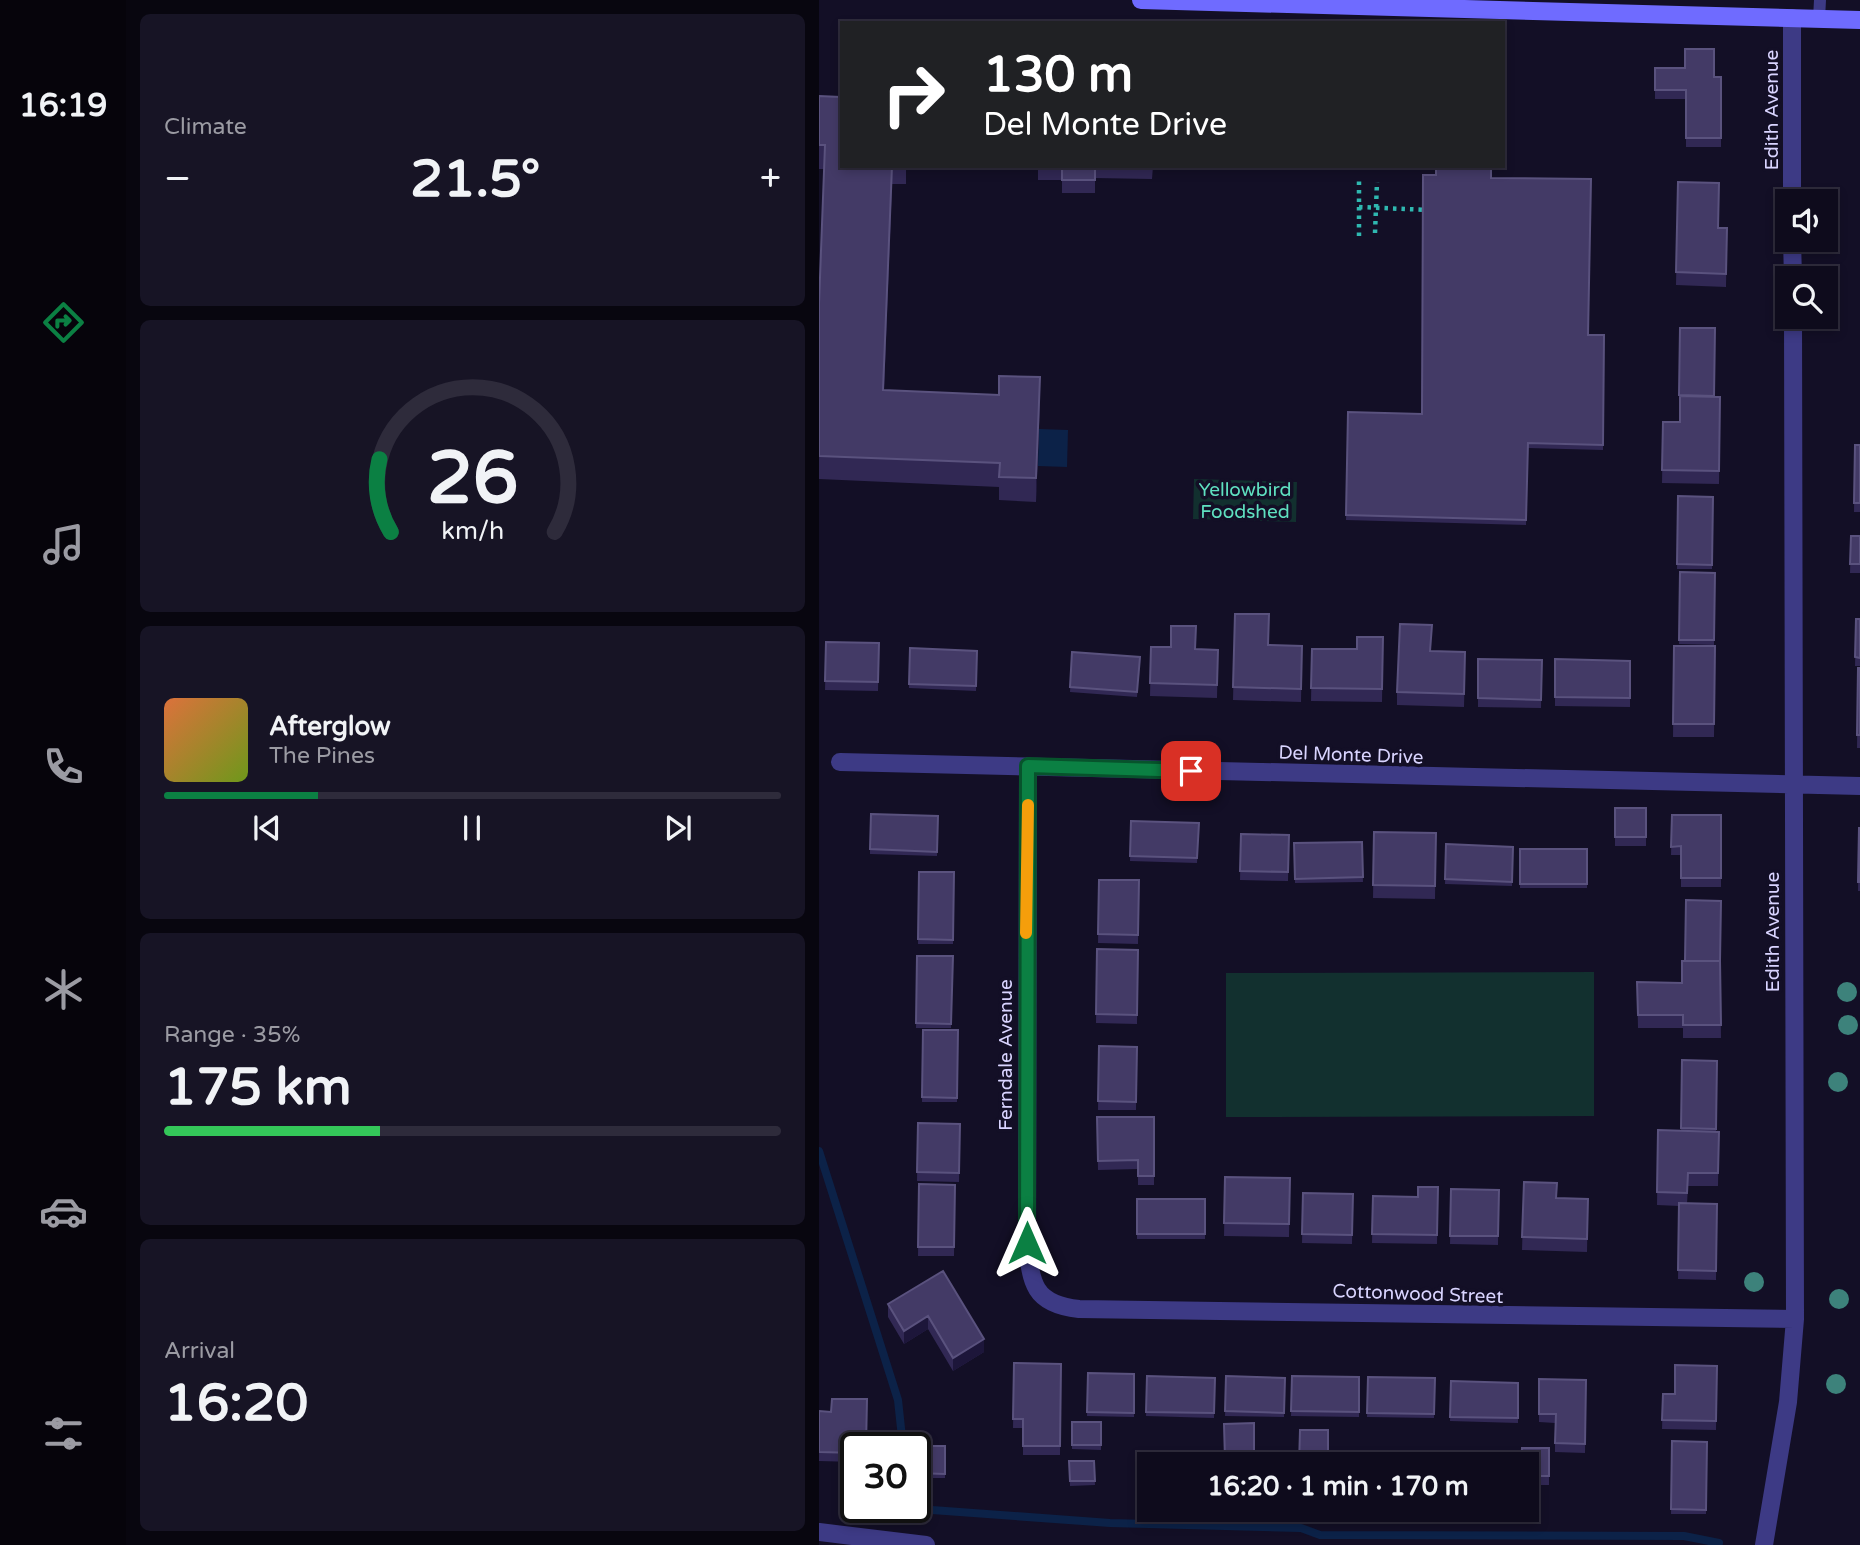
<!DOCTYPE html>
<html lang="en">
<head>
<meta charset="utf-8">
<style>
  :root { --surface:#0e0b1c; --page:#171425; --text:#f1f3f6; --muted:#9b9ba3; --line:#2e2b3b; --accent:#0b8043 }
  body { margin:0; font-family:"Varela Round",sans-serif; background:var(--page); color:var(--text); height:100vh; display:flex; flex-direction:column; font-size:26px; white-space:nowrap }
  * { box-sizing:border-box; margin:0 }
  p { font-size:23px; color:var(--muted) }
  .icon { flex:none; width:38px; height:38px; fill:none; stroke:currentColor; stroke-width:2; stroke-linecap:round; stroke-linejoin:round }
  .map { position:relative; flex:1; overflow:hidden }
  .details { display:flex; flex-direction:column; gap:14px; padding:14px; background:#08060f; width:693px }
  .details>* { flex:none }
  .hud { position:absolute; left:21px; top:21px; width:665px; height:147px; border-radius:0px; box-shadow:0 4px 10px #0003,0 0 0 2px var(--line); background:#202124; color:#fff; overflow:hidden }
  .fabs { position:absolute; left:956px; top:189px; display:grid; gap:14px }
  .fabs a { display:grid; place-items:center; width:63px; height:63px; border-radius:0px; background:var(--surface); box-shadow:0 4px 10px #0003,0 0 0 2px var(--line); font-size:35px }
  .speed { position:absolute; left:21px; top:1432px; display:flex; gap:14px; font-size:35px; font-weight:700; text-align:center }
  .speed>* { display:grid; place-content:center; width:91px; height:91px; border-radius:50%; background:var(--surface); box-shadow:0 4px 10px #0003,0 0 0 2px var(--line); line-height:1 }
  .speed .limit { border:4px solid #111; border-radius:10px; background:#fff; color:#111 }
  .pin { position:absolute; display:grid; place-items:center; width:60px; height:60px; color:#fff; margin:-30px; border-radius:14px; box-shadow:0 4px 10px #0006 }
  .me { position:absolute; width:77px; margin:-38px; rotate:0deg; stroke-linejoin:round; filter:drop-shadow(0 0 5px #0008) }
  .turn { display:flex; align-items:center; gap:24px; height:147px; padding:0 28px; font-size:32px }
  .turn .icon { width:91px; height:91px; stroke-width:2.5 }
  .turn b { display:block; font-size:49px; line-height:60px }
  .big { font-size:52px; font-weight:700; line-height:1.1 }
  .details .widget { flex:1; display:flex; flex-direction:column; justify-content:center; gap:10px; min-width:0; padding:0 24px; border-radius:10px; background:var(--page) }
  .details .dial { align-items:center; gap:0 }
  .dial svg { height:182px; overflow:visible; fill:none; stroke:var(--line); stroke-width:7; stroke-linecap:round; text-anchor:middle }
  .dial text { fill:var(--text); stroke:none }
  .song { display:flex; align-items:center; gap:21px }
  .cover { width:84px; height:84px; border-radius:10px; background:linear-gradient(135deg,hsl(20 70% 55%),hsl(80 70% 35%)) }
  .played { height:7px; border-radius:4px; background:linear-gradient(90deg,var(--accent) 25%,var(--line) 25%) }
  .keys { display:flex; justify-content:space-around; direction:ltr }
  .heat { display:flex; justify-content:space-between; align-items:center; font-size:38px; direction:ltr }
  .charge { height:10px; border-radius:5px; background:linear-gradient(90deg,#34c759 35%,var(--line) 0) }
  .trip { position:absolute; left:318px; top:1452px; width:402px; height:70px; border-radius:0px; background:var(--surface); box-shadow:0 4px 10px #0003,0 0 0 2px var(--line); font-weight:700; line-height:70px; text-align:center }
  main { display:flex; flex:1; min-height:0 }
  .dock { display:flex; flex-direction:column; width:126px; justify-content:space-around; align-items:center; background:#06040b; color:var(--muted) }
  .dock .icon { width:49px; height:49px }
  .dock .on { color:var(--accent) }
  .dock b { font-size:32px; color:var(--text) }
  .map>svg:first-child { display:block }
</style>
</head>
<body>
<main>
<nav class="dock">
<b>16:19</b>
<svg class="icon on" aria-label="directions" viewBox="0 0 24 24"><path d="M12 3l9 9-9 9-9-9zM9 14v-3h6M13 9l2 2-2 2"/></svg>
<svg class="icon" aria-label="music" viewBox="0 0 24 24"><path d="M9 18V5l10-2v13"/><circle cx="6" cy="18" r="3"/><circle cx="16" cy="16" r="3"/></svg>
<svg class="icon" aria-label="phone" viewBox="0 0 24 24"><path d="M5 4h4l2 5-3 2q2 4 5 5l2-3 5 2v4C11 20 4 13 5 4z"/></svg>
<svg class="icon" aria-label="climate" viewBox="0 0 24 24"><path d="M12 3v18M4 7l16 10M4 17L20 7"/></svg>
<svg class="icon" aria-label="car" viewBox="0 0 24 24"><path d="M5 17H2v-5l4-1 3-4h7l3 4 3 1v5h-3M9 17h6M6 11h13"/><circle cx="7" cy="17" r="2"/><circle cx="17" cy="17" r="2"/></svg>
<svg class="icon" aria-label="filters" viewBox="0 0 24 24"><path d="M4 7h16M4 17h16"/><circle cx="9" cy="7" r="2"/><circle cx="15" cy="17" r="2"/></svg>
</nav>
<section class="details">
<div class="widget"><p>Climate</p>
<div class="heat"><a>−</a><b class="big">21.5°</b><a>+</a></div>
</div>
<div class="widget dial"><svg viewBox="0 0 100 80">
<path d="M14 69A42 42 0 1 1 86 69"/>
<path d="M14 69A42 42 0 0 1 9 37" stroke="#0b8043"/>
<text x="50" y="56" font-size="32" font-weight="700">26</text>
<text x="50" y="72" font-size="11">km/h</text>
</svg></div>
<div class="widget">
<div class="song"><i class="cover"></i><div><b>Afterglow</b><p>The Pines</p></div></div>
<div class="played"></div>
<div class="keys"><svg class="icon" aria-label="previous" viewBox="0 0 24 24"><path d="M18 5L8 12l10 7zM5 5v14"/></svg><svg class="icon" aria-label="pause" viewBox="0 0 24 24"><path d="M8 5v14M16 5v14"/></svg><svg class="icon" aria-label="next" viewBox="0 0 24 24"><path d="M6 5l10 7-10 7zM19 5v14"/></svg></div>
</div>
<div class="widget"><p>Range · 35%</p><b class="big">175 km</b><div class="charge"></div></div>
<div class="widget"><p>Arrival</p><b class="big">16:20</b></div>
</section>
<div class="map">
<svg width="1041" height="1545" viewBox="0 0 1041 1545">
  <rect width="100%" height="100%" fill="#130f26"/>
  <path fill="#12302f" d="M375 479 478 482 477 522 374 519Z
    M775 972V1116L407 1117V973Z"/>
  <path fill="#0c2248" d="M220 429 249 430 248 467 219 466Z"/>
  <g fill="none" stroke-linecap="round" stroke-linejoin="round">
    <path stroke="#0c2248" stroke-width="8" d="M0 1151 79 1400 84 1447
      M96 1497 113 1510 291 1523 482 1528 501 1535 865 1536 900 1543"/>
    <path stroke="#2fb8b0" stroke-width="4.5" stroke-dasharray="3.5 5" stroke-linecap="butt" d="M540 207 609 210
      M556 233 558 182
      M540 236V181"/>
    <path stroke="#3d3a85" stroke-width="12" d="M1000 19 1001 0"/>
    <path stroke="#3d3a85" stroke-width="18" d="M973 18V201
      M973 240 974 278
      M21 762 1041 786
      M209 766 208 1243C212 1283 214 1304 260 1309L976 1319
      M945 1545 969 1402 976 1319 974 317"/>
    <path stroke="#3d3a85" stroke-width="18" d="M0 1532 107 1545"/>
    <path stroke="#6f6bff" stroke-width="18" d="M322 0 1041 20"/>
  </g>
  <g fill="#3d827b">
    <circle cx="1028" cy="992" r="10"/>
    <circle cx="1029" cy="1025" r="10"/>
    <circle cx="1019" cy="1082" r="10"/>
    <circle cx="935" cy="1282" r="10"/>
    <circle cx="1020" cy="1299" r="10"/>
    <circle cx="1017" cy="1384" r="10"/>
  </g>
  <path fill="#312854" d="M836 68 895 77H902V147H867V99H836Z
    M0 96 23 166H87V184H73L65 390 221 401 217 502 180 500V487L0 479V304L5 169H0Z
    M219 166H334L333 179 276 178V193H243V180H219Z
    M672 178 769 335H785L784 450 709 448 707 525 527 520 529 412 603 414Z
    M859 182 899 228H908L907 287 857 285Z
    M860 395 901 397 900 484 843 483 844 422H861V400H860Z
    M1036 445H1041V512H1035Z
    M859 496 894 497 893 569H858Z
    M1032 536H1041V573H1031Z
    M861 572 896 573 895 645 860 644Z
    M416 614 449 645 483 646 482 702 414 700Z
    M1037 619H1041V666H1036Z
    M564 637 563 702 492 701 493 649H538Z
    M7 642 60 643 59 691 6 690Z
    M855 646H896L895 737H854Z
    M332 647 399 650 398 698 331 696Z
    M158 651 157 691 90 688V684Z
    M612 651 646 665 645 707 578 705V692Z
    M253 652 321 657 318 697 251 692Z
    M659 659 723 660 722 708 659 707Z
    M736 659 811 661V707L736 706Z
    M1039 668H1041V748H1038Z
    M796 808H827V846H796Z
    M853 815H902V887H862V855H852Z
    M119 816 118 856 51 854V849Z
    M312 821 380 823 378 863 311 861Z
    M1040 828H1041V891H1039Z
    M555 832 617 833 616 899 554 898Z
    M422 834 470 835 469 881 421 880Z
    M543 842 544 882 476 883 475 843Z
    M627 844 694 847 693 886 626 884Z
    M701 849H768V888H701Z
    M100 872H135L134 944H99Z
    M280 880H320L319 944 279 943Z
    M278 949 319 950 318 1024 277 1023Z
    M98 956H134L132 1028H97Z
    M901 961 902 1038H864V1028H819L818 982 863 983Z
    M104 1030H139L138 1102H103Z
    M280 1046 318 1047 317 1110H279Z
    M863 1060 898 1061 897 1131 900 1132 899 1186H869L868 1204H898L897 1280 859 1279 860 1206 838 1205 839 1130 862 1131Z
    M278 1117H335V1185H319V1169L279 1170Z
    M99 1123 141 1124 140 1182 98 1181Z
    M406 1177 471 1178 470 1237 405 1236Z
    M705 1182 738 1198 769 1199 768 1252 703 1250Z
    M100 1184 136 1185 135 1256H99Z
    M619 1187 618 1244 553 1243 554 1196 599 1197Z
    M632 1189 680 1190 679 1245 631 1244Z
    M484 1193 534 1194 533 1244 483 1243Z
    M318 1199H386V1239H318Z
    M124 1271 165 1352 134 1371 109 1329 85 1344 69 1317V1304Z
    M195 1363 242 1364 241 1455H204V1428H194Z
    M898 1366 897 1430 843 1429 844 1394H856Z
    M269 1373 315 1374V1417L268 1416Z
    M328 1376 396 1378 395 1418 327 1416Z
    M407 1376 466 1378 465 1417 406 1416Z
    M473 1376 540 1377V1417L472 1416Z
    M549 1377 616 1378 615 1418 548 1417Z
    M720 1379 767 1380 766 1453 736 1452V1423L720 1422Z
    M632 1381 699 1383V1423L631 1421Z
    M0 1411 37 1447V1462L0 1461Z
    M253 1422H282V1450L253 1449Z
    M435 1423V1464H406L405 1424Z
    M853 1441 888 1442 887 1514H852Z
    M98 1446H126V1478H97Z
    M730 1448V1485H709V1465Z
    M250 1461H275L276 1485 251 1486Z
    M322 1482H331V1507H321Z"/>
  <path fill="#1d163a" d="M73 166V184L64 414V390Z
    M221 377V401L217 502V478Z
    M109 1316V1329L85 1344V1331Z
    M165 1339V1352L134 1371V1358Z"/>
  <path fill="#433a66" stroke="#5a527e" stroke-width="2" d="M866 49H895V77H902V138H867V90H836V68H866Z
    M0 96 21 97V106H23V166H73L64 390 180 395V376L221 377 217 478 180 477 181 463 0 456V304L6 145H0Z
    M219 166H276V180H243V167Z
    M617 166H672V178L772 179 769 335H785L784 445 709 443 707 520 527 515 529 412 603 414 604 175H617Z
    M859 182 900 183 899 228H908L907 274 857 272Z
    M861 328H896L895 396 860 395Z
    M861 396 901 397 900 471 843 470 844 422H861Z
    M1036 445H1041V503H1035Z
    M859 496 894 497 893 565 858 564Z
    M1032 536H1041V564H1031Z
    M861 572 896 573 895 640H860Z
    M416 614H450L449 645 483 646 482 689 414 687Z
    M1037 619H1041V658L1036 657Z
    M581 624 613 625 611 651 646 652 645 694 578 692Z
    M352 626H377L376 649 399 650 398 685 331 683 332 647H352Z
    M538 637H564L563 689 492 688 493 649H538Z
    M7 642 60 643 59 682 6 681Z
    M855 646H896L895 724H854Z
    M91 648 158 651 157 686 90 684Z
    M253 652 321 657 318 692 251 687Z
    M659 659 723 660 722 700 659 698Z
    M736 659 811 661V698L736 697Z
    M1039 668H1041V735H1038Z
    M796 808H827V837H796Z
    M52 814 119 816 118 852 51 849Z
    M853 815H902V878H862V846L852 847Z
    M312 821 380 823 378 858 311 856Z
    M1040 828H1041V882H1039Z
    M555 832 617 833 616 886 554 885Z
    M422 834 470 835 469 872 421 871Z
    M543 842 544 877 476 879 475 843Z
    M627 844 694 847 693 882 626 879Z
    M701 849H768V884H701Z
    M100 872H135L134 940 99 939Z
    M280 880H320L319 935 279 934Z
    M867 900 902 901 901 961H866Z
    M278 949 319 950 318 1015 277 1014Z
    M98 956H134L132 1024 97 1023Z
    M863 961H901L902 1025H864V1015H819L818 982 863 983Z
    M104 1030H139L138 1098 103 1097Z
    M280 1046 318 1047 317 1102 279 1101Z
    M863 1060 898 1061 897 1129 862 1128Z
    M278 1117H335V1176H319V1160L279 1161Z
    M99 1123 141 1124 140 1173 98 1172Z
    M839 1130 900 1132 899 1173H869L868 1193 838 1192Z
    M406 1177 471 1178 470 1224 405 1223Z
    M705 1182 738 1183 737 1198 769 1199 768 1239 703 1237Z
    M100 1184 136 1185 135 1247H99Z
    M599 1187H619L618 1235 553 1234 554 1196 599 1197Z
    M632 1189 680 1190 679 1236H631Z
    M484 1193 534 1194 533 1235 483 1234Z
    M318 1199H386V1234H318Z
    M860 1203 898 1204 897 1271 859 1270Z
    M124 1271 165 1339 134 1358 109 1316 85 1331 69 1304Z
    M195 1363 242 1364 241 1446H204V1419H194Z
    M856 1365 898 1366 897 1421 843 1420 844 1394H856Z
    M269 1373 315 1374V1413L268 1412Z
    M328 1376 396 1378 395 1413 327 1412Z
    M407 1376 466 1378 465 1413 406 1411Z
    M473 1376 540 1377V1412L472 1411Z
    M549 1377 616 1378 615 1414 548 1413Z
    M720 1379 767 1380 766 1444 736 1443 737 1414H720Z
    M632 1381 699 1383V1418L631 1417Z
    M13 1399H48L47 1447H37V1453L0 1452V1411L12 1412Z
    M253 1422H282V1445H253Z
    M435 1423V1459H406L405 1424Z
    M481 1430H509V1465H480Z
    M853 1441 888 1442 887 1510 852 1509Z
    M98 1446H126V1474L97 1473Z
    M703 1448H730V1476H709V1465H702Z
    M250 1461H275L276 1481H251Z
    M322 1482H331V1503L321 1502Z"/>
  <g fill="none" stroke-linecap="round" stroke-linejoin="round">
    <g stroke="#07532c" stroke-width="18">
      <path id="route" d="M208 1243 209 766 372 771"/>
    </g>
    <use href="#route" stroke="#0b8043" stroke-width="12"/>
    <path stroke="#f59e0b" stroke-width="12" d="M207 933 209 805"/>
  </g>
  <g text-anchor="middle" stroke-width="7" stroke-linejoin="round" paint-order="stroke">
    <g font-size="19" fill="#d9d4ff" stroke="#130f26">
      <text transform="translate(952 110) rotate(-90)" y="7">Edith Avenue</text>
      <text transform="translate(532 754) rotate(2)" y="7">Del Monte Drive</text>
      <text transform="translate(953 932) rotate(-90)" y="7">Edith Avenue</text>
      <text transform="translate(186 1055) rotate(-90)" y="7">Ferndale Avenue</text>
      <text transform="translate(599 1293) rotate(2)" y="7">Cottonwood Street</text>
    </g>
    <g font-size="19" fill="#5fe0c0" stroke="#130f26">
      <text x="426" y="496">Yellowbird<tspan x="426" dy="22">Foodshed</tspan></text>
    </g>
  </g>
</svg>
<div class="fabs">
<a><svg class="icon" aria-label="sound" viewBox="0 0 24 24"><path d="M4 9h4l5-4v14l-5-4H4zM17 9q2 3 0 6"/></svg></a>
<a><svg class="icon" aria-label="search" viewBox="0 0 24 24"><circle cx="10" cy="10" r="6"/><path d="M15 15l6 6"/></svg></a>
</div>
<div class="speed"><div class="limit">30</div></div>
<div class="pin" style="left:372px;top:771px;background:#d93025"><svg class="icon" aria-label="arrive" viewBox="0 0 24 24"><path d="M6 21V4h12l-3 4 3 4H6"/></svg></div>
<svg class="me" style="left:208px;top:1243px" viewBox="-20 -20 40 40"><path d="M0-17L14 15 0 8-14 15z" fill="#0b8043" stroke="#fff" stroke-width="4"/></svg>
<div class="trip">16:20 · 1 min · 170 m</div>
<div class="hud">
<div class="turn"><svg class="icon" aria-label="right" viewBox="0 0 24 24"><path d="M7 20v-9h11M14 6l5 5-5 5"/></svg><div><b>130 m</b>Del Monte Drive</div></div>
</div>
</div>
</main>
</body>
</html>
